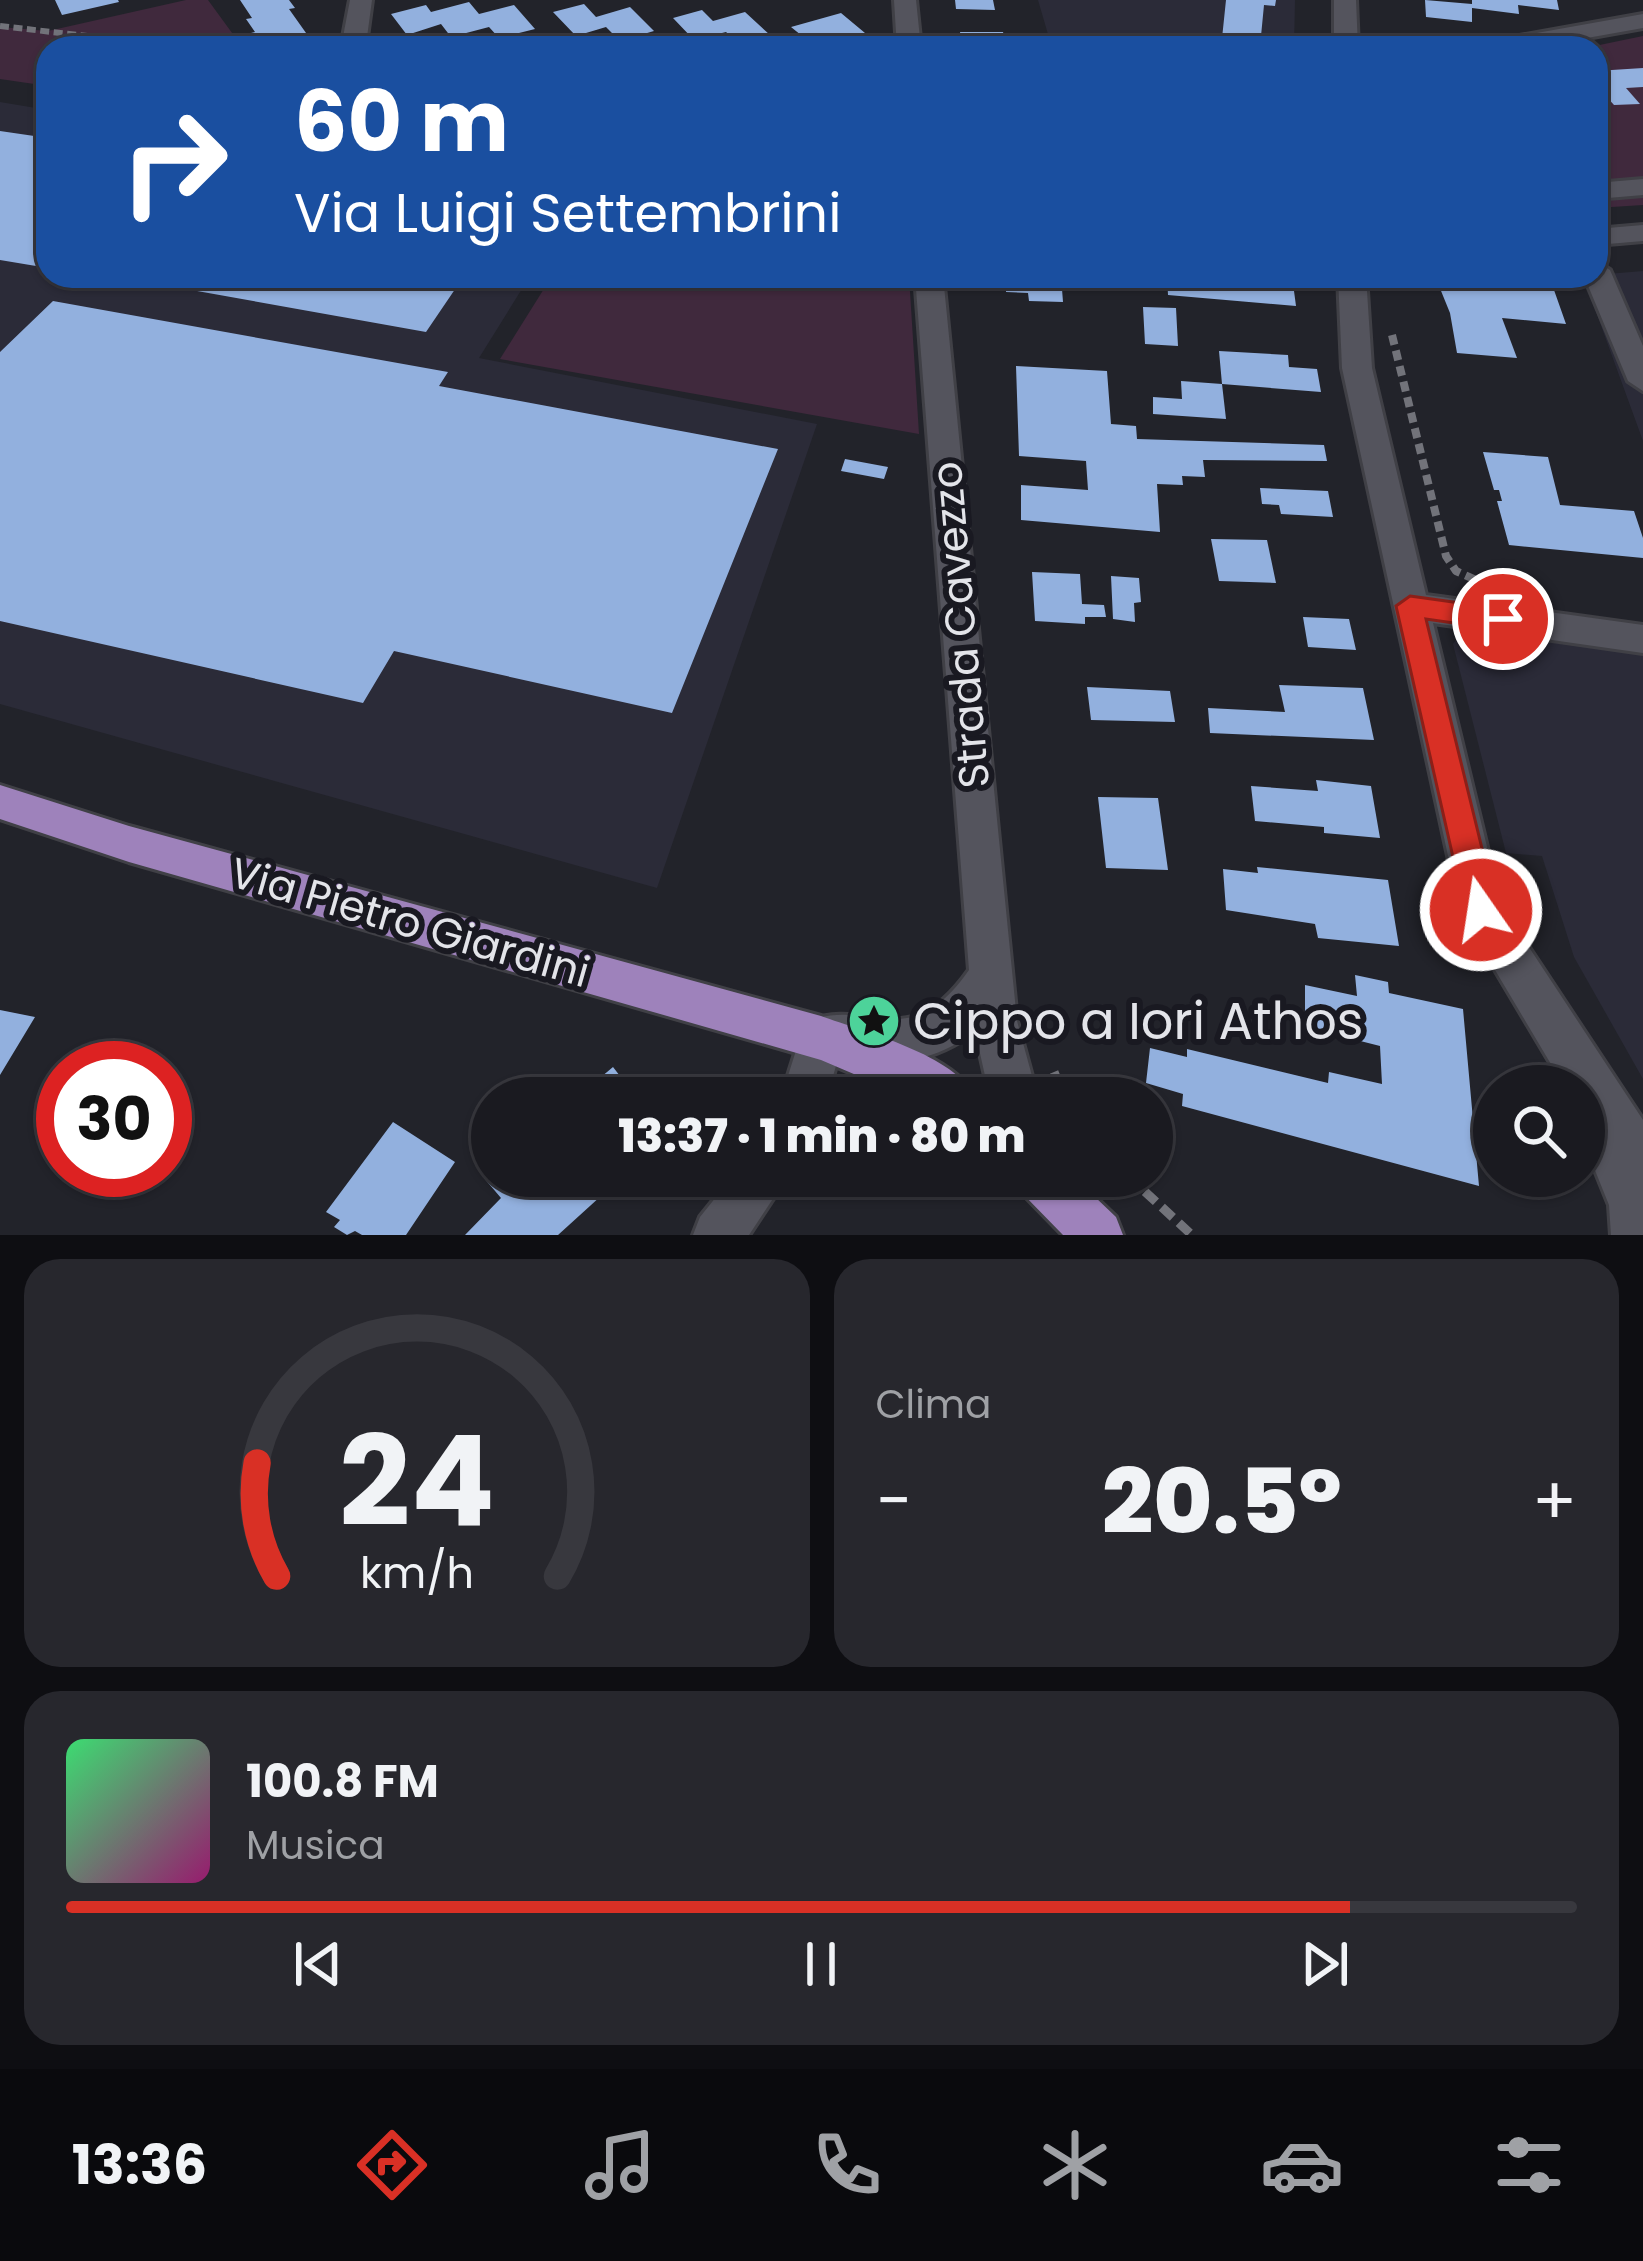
<!DOCTYPE html>
<html lang="it">
<head>
<meta charset="utf-8">
<style>
  :root { --surface:#1a1a20; --page:#27272d; --text:#f1f3f6; --muted:#9fa1a5; --line:#38383e; --accent:#d93025 }
  body { margin:0; font-family:Poppins,sans-serif; background:var(--page); color:var(--text); height:100vh; display:flex; flex-direction:column; font-size:45px; white-space:nowrap }
  * { box-sizing:border-box; margin:0 }
  p { font-size:39px; color:var(--muted) }
  .icon { flex:none; width:66px; height:66px; fill:none; stroke:currentColor; stroke-width:2; stroke-linecap:round; stroke-linejoin:round }
  .map { position:relative; height:1235px; overflow:hidden }
  .panel { display:flex; flex-direction:column; gap:24px; padding:24px; background:#0e0e12; flex:1 }
  .panel>* { flex:none }
  .banner { position:absolute; left:36px; top:36px; width:1572px; height:252px; border-radius:36px; box-shadow:0 3px 9px #0004,0 0 0 3px var(--line); background:#1a4fa0; color:#fff; overflow:hidden }
  .buttons { position:absolute; left:1473px; top:1065px; display:grid; gap:24px }
  .buttons a { display:grid; place-items:center; width:132px; height:132px; border-radius:50%; background:var(--surface); box-shadow:0 3px 9px #0004,0 0 0 3px var(--line); font-size:60px }
  .speed { position:absolute; left:36px; top:1041px; display:flex; gap:24px; font-size:60px; font-weight:700; text-align:center }
  .speed>* { display:grid; place-content:center; width:156px; height:156px; border-radius:50%; background:var(--surface); box-shadow:0 3px 9px #0004,0 0 0 3px var(--line); line-height:1 }
  .speed .limit { border:18px solid #d22; background:#fff; color:#111 }
  .pin { position:absolute; display:grid; place-items:center; width:102px; height:102px; color:#fff; margin:-51px; border:6px solid #fff; border-radius:50%; box-shadow:0 3px 12px #0007 }
  .me { position:absolute; width:132px; margin:-66px; rotate:347deg; stroke-linejoin:round; filter:drop-shadow(0 0 9px #0008) }
  .turn { display:flex; align-items:center; gap:42px; height:252px; padding:0 60px; font-size:54px }
  .turn .icon { width:156px; height:156px; stroke-width:2.5 }
  .turn b { display:block; font-size:84px; line-height:102px }
  .big { font-size:90px; font-weight:800; line-height:1.1 }
  .panel .widget { flex:1; display:flex; flex-direction:column; justify-content:center; gap:18px; min-width:0; padding:0 42px; border-radius:36px; background:var(--page) }
  .panel .dial { align-items:center; gap:0 }
  .dial svg { height:312px; overflow:visible; fill:none; stroke:var(--line); stroke-width:7; stroke-linecap:round; text-anchor:middle }
  .dial text { fill:var(--text); stroke:none }
  .song { display:flex; align-items:center; gap:36px }
  .cover { width:144px; height:144px; border-radius:18px; background:linear-gradient(135deg,hsl(140 70% 55%),hsl(320 70% 35%)) }
  .played { height:12px; border-radius:6px; background:linear-gradient(90deg,var(--accent) 85%,var(--line) 85%) }
  .keys { display:flex; justify-content:space-around; direction:ltr }
  .heat { display:flex; justify-content:space-between; align-items:center; font-size:66px; direction:ltr }
  .panel .tiles { flex:1; display:grid; gap:24px; grid-template-columns:1fr 1fr }
  .widget:last-child { grid-column:span 2 }
  .trip { position:absolute; left:471px; top:1077px; width:702px; height:120px; border-radius:60px; background:var(--surface); box-shadow:0 3px 9px #0004,0 0 0 3px var(--line); font-weight:800; line-height:120px; text-align:center }
  .tab-bar { display:flex; height:192px; justify-content:space-around; align-items:center; background:#0a0a0d; color:var(--muted) }
  .tab-bar .icon { width:84px; height:84px }
  .tab-bar .current { color:var(--accent) }
  .tab-bar b { font-size:54px; color:var(--text) }
  .map>svg:first-child { display:block }
</style>
</head>
<body>
<div class="map">
<svg width="1643" height="1235" viewBox="0 0 1643 1235">
  <rect width="100%" height="100%" fill="#22232a"/>
  <path fill="#2b2b38" d="M1038 0H1295L1294 48H1052Z
    M0 102 48 110V276H530L479 358 817 424 657 888 0 704Z
    M1643 271V441L1583 276Z
    M1490 631 1643 652V1079L1574 957 1542 856 1506 853 1453 644 1459 636 1492 639Z"/>
  <path fill="#40293d" d="M186 0H208L243 48H48V86L0 79V27L48 31Z
    M1643 36V205L1596 208V48H1585Z
    M552 276H909L919 434 500 359Z"/>
  <path fill="#92b0de" d="M55 0H118L119 2 62 15Z
    M240 0H289L295 8 289 9 311 40 257 48 247 34 255 32 246 19 252 18Z
    M955 0H993L995 10 956 9Z
    M1226 0H1276L1275 6 1264 5 1261 36 1273 38 1272 48H1221Z
    M1425 0 1472 4V0H1557L1559 10 1518 5 1519 14 1472 8V22L1426 17Z
    M469 2 479 14 514 5 535 29 499 38 489 27 451 37 441 24 407 35 391 14 426 5 431 12Z
    M584 4 596 17 630 7 654 31 620 41 606 27 576 36 553 12Z
    M702 10 713 21 745 12 770 35 738 43 726 32 694 40 673 18Z
    M841 13 865 33 817 48 791 27Z
    M960 32H1003L1007 48H963Z
    M1643 68V87L1626 88 1640 104 1614 105 1596 85V71Z
    M0 131 48 138V268L0 260Z
    M113 276H464L426 332Z
    M1006 276H1061L1063 302 1029 301 1028 293 1006 292Z
    M1167 276H1292L1296 306 1168 295Z
    M1437 281 1554 290 1566 324 1502 318 1517 358 1457 353 1450 313Z
    M53 301 448 372 439 386 778 449 672 713 394 651 363 703 0 621V352Z
    M1143 307 1176 308 1178 346 1145 344Z
    M1219 351 1288 355 1289 367 1317 369 1321 392 1222 384 1226 419 1153 414V397L1182 399 1181 381 1222 384Z
    M1016 366 1107 371 1111 424 1136 426 1137 439 1324 445 1327 461 1203 460 1205 477 1182 476 1183 485 1157 484 1160 532 1021 520V485L1088 490 1086 461 1019 456Z
    M1483 452 1548 457 1560 505 1634 511 1643 538V558L1509 545 1497 501H1502L1499 490H1494Z
    M845 459 888 467 884 479 841 471Z
    M1260 488 1328 491 1333 517 1281 514 1279 505 1262 504Z
    M1211 539 1267 540 1276 583 1219 581Z
    M1032 572 1080 574 1082 604 1104 605 1106 617H1085V624L1035 621Z
    M1111 576 1139 578 1141 602 1134 603 1135 622 1113 619Z
    M1303 617 1349 619 1356 650 1308 647Z
    M1279 685 1363 688 1374 740 1210 733 1208 708 1285 712Z
    M1087 687 1170 691 1175 722 1091 720Z
    M1316 780 1371 786 1380 838 1324 833V827L1255 821 1251 786 1318 791Z
    M1098 797 1158 798 1168 870 1106 868Z
    M1257 867 1388 880 1399 946 1318 938 1315 924 1226 910 1223 869 1258 873Z
    M1355 975 1388 982 1389 993 1463 1009 1479 1186 1182 1106 1183 1094 1146 1083 1150 1048 1187 1057V1049L1328 1083 1329 1072 1382 1084 1380 1046 1305 1027V985L1357 996Z
    M0 1010 35 1017 0 1075Z
    M613 1067 637 1098H576Z
    M393 1122 455 1162 406 1235H362L355 1231 347 1235 334 1227 340 1220 326 1212Z
    M492 1171V1176H623L558 1235H465L501 1198 484 1178Z"/>
  <g fill="none" stroke-linecap="round" stroke-linejoin="round">
    <g stroke="#404046" stroke-width="6">
      <path id="minor" d="M350 0H372L367 37 373 48H349L343 37Z
        M894 0H916L921 48H897Z
        M1334 0H1356L1358 48H1334Z
        M1643 14V28L1531 48H1480L1492 41Z
        M1643 179V195L1596 199V183Z
        M1643 225V241L1596 245V229Z
        M1596 261 1610 270 1643 346V391L1628 381 1584 276H1596Z
        M915 276H943L1017 1021 1038 1098H990L975 1031C934 1064 888 1066 837 1062L827 1098H781L805 1022C872 995 907 1058 969 970Z
        M1338 276H1366L1372 368 1426 595 1643 625V653L1433 623 1501 905 1643 1120V1235H1611L1609 1205 1584 1143V1086H1564L1460 911 1342 368Z
        M733 1176H788L749 1235H693L700 1217Z"/>
    </g>
    <g stroke="#404046" stroke-width="6">
      <path id="major" d="M0 785 129 826 821 1016C864 1032 957 1055 975 1098H910L821 1060 129 862 0 819Z
        M1015 1176H1073L1116 1217 1123 1235H1063L1022 1193Z"/>
    </g>
    <path stroke="#72737a" stroke-width="6" stroke-dasharray="9 4.5" stroke-linecap="butt" d="M0 26 191 48"/>
    <path stroke="#72737a" stroke-width="8" stroke-dasharray="10 6" stroke-linecap="butt" d="M1392 335 1446 556 1456 571 1476 580"/>
    <path stroke="#72737a" stroke-width="9" stroke-dasharray="15 8" stroke-linecap="butt" d="M1054 1072 1065 1098
      M1128 1176 1192 1235"/>
    <use href="#minor" fill="#54545d" fill-rule="evenodd"/>
    <use href="#major" fill="#9e82bb" fill-rule="evenodd"/>
  </g>
  <path fill="#d93025" stroke="#8d1f18" stroke-width="3" d="M1410 596 1503 609 1517 619 1503 630 1426 619 1497 910 1492 921 1481 925 1469 921 1465 910 1396 606Z"/>
  <defs>
    <g id="sight-disc" transform="scale(2.7)"><circle r="9.5" fill="#4dd39a" stroke="#191921"/><path d="M0-6L1.8-2.2L6-1.7L2.9 1.2L3.7 5.4L0 3.3L-3.7 5.4L-2.9 1.2L-6-1.7L-1.8-2.2Z" fill="#111"/></g>
  </defs>
  <g fill-rule="evenodd">
    <use href="#sight-disc" x="874" y="1021"/>
  </g>
  <g text-anchor="middle" stroke-width="12" stroke-linejoin="round" paint-order="stroke">
    <g font-size="42" fill="#e3e4e9" stroke="#191921">
      <text transform="translate(960 625) rotate(-95)" y="15">Strada Cavezzo</text>
      <text transform="translate(410 922) rotate(16)" y="15">Via Pietro Giardini</text>
    </g>
    <g font-size="51" fill="#e3e4e9" stroke="#191921" text-anchor="start">
      <text x="913" y="1039">Cippo a Iori Athos</text>
    </g>
  </g>
</svg>
<div class="buttons">
<a><svg class="icon" aria-label="search" viewBox="0 0 24 24"><circle cx="10" cy="10" r="6"/><path d="M15 15l6 6"/></svg></a>
</div>
<div class="speed"><div class="limit">30</div></div>
<div class="pin" style="left:1503px;top:619px;background:#d93025"><svg class="icon" aria-label="arrive" viewBox="0 0 24 24"><path d="M6 21V4h12l-3 4 3 4H6"/></svg></div>
<svg class="me" style="left:1481px;top:910px" viewBox="-20 -20 40 40"><circle r="17" fill="#d93025" stroke="#fff" stroke-width="3"/><path d="M0-11L8 9 0 5-8 9z" fill="#fff"/></svg>
<div class="trip">13:37 · 1 min · 80 m</div>
<div class="banner">
<div class="turn"><svg class="icon" aria-label="right" viewBox="0 0 24 24"><path d="M7 20v-9h11M14 6l5 5-5 5"/></svg><div><b>60 m</b>Via Luigi Settembrini</div></div>
</div>
</div>
<section class="panel">
<div class="tiles">
<div class="widget dial"><svg viewBox="0 0 100 80">
<path d="M14 69A42 42 0 1 1 86 69"/>
<path d="M14 69A42 42 0 0 1 9 40" stroke="#d93025"/>
<text x="50" y="56" font-size="32" font-weight="700">24</text>
<text x="50" y="72" font-size="11">km/h</text>
</svg></div>
<div class="widget"><p>Clima</p>
<div class="heat"><a>−</a><b class="big">20.5°</b><a>+</a></div>
</div>
<div class="widget">
<div class="song"><i class="cover"></i><div><b>100.8 FM</b><p>Musica</p></div></div>
<div class="played"></div>
<div class="keys"><svg class="icon" aria-label="previous" viewBox="0 0 24 24"><path d="M18 5L8 12l10 7zM5 5v14"/></svg><svg class="icon" aria-label="pause" viewBox="0 0 24 24"><path d="M8 5v14M16 5v14"/></svg><svg class="icon" aria-label="next" viewBox="0 0 24 24"><path d="M6 5l10 7-10 7zM19 5v14"/></svg></div>
</div>
</div>
</section>
<nav class="tab-bar">
<b>13:36</b>
<svg class="icon current" aria-label="directions" viewBox="0 0 24 24"><path d="M12 3l9 9-9 9-9-9zM9 14v-3h6M13 9l2 2-2 2"/></svg>
<svg class="icon" aria-label="music" viewBox="0 0 24 24"><path d="M9 18V5l10-2v13"/><circle cx="6" cy="18" r="3"/><circle cx="16" cy="16" r="3"/></svg>
<svg class="icon" aria-label="phone" viewBox="0 0 24 24"><path d="M5 4h4l2 5-3 2q2 4 5 5l2-3 5 2v4C11 20 4 13 5 4z"/></svg>
<svg class="icon" aria-label="climate" viewBox="0 0 24 24"><path d="M12 3v18M4 7l16 10M4 17L20 7"/></svg>
<svg class="icon" aria-label="car" viewBox="0 0 24 24"><path d="M5 17H2v-5l4-1 3-4h7l3 4 3 1v5h-3M9 17h6M6 11h13"/><circle cx="7" cy="17" r="2"/><circle cx="17" cy="17" r="2"/></svg>
<svg class="icon" aria-label="filters" viewBox="0 0 24 24"><path d="M4 7h16M4 17h16"/><circle cx="9" cy="7" r="2"/><circle cx="15" cy="17" r="2"/></svg>
</nav>
</body>
</html>
